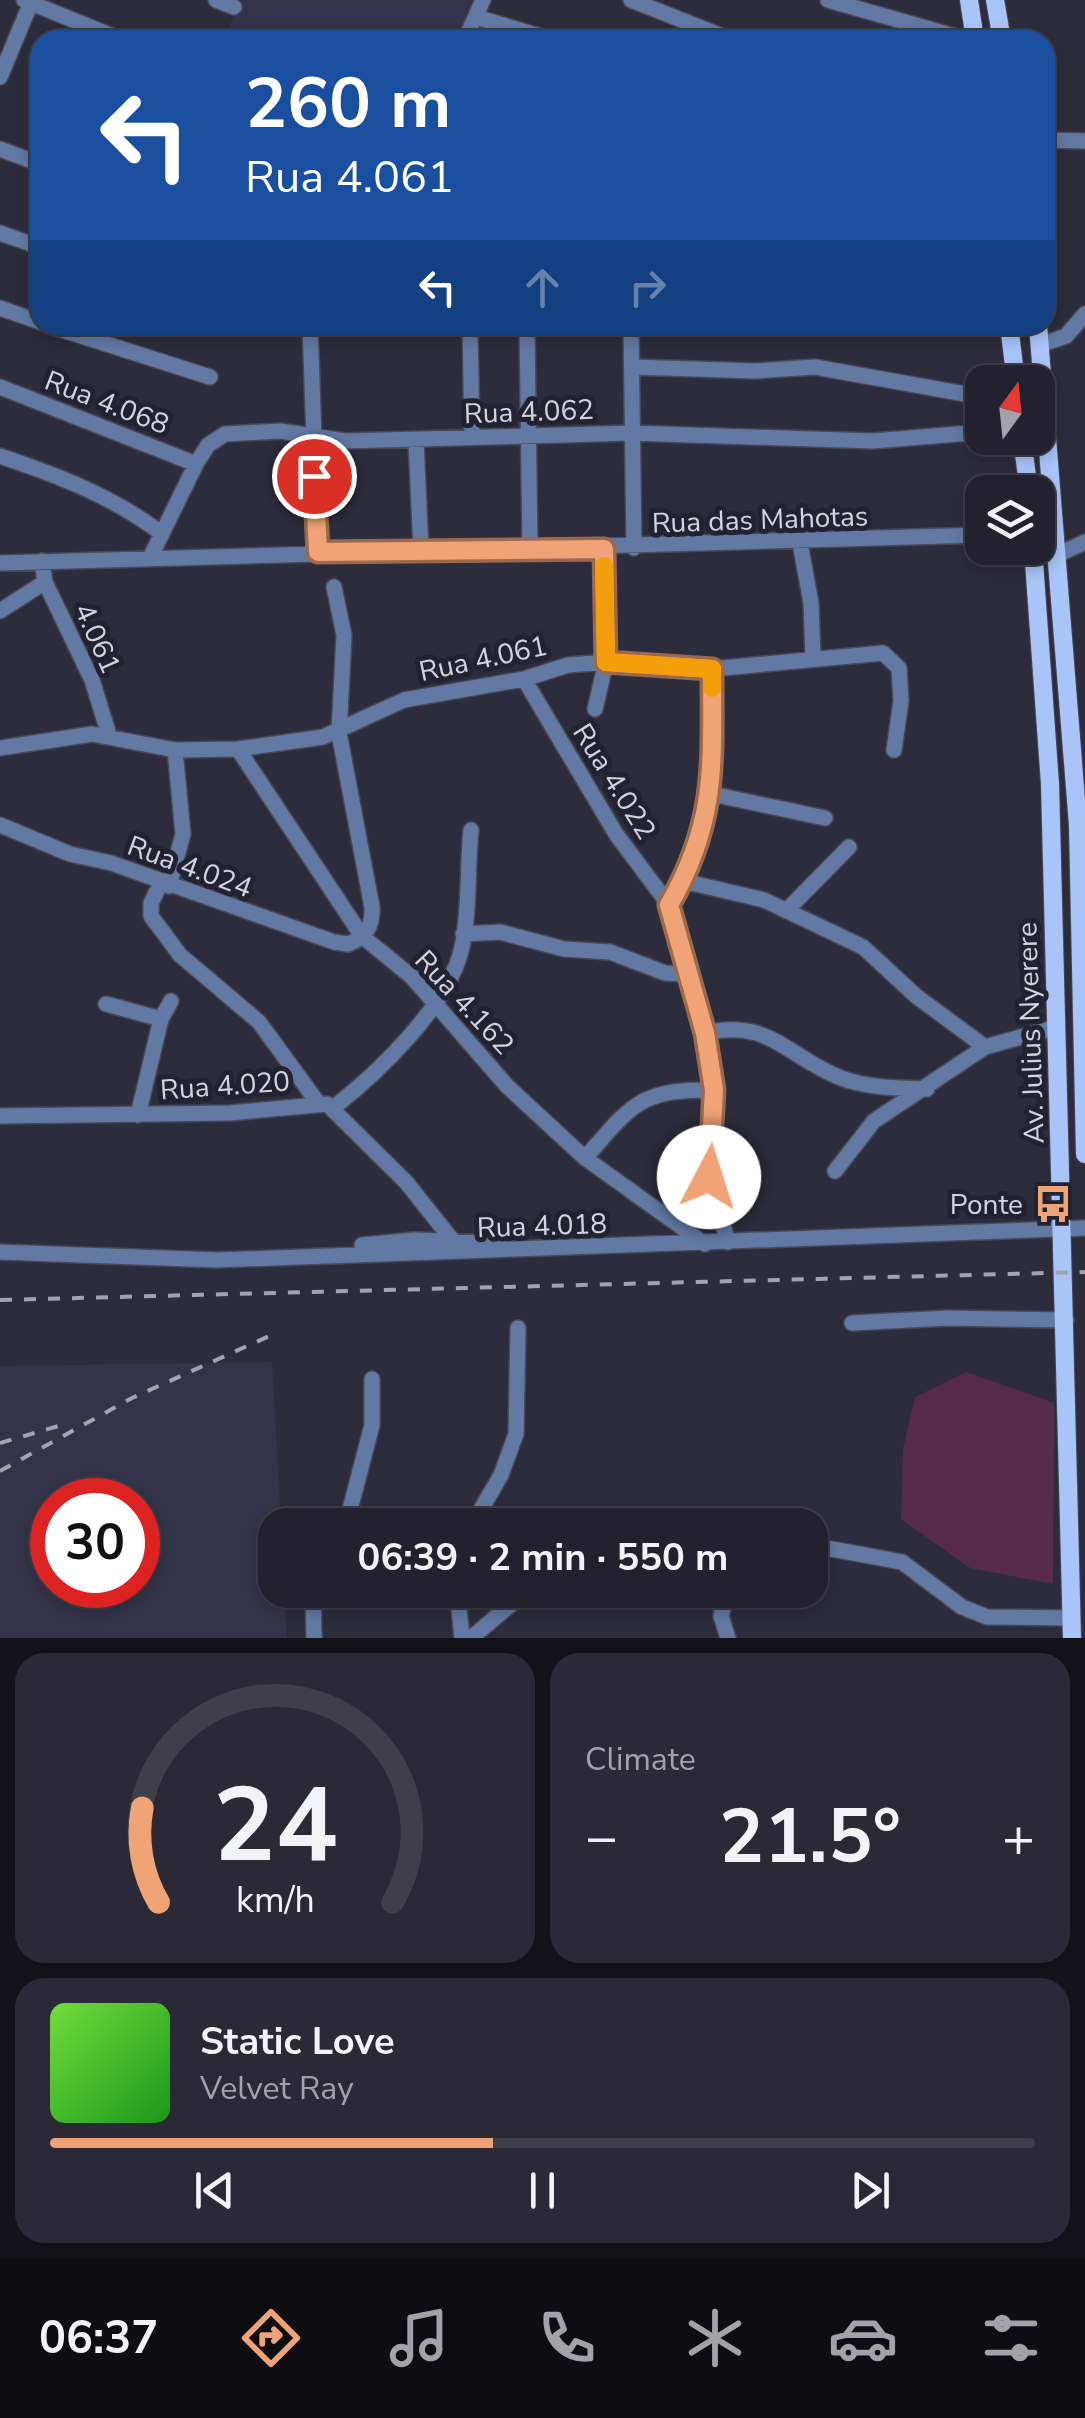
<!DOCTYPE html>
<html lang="en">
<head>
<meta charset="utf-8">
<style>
  :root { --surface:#22212d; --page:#2a2935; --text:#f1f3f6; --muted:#a2a3aa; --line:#3f3e49; --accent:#efa377 }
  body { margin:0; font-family:"Nunito Sans",sans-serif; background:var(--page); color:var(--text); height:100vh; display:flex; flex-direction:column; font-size:38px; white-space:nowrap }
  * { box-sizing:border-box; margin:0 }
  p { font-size:32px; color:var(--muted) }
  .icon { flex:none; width:55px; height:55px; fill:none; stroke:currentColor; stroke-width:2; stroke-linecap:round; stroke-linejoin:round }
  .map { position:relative; height:1638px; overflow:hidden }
  .details { display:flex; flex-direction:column; gap:15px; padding:15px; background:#131219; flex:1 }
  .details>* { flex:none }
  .banner { position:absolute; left:30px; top:30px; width:1025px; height:305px; border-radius:30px; box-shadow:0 5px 15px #0003,0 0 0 2px var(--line); background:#1a4fa0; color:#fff; overflow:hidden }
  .needle { width:65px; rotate:15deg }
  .controls { position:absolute; left:965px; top:365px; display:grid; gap:20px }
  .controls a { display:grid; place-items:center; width:90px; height:90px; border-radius:20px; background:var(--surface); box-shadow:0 5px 15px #0003,0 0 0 2px var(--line); font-size:50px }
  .speed { position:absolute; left:30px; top:1478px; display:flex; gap:20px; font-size:50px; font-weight:700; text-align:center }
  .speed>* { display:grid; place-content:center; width:130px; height:130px; border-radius:50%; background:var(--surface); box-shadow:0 5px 15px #0003,0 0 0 2px var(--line); line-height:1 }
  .speed .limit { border:15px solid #d22; background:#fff; color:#111 }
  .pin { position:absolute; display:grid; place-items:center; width:85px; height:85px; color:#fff; margin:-42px; border:5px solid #fff; border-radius:50%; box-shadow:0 2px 10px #0007 }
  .me { position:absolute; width:110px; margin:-55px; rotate:5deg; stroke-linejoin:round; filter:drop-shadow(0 0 8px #0008) }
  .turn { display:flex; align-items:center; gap:35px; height:210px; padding:0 50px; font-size:45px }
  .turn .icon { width:130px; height:130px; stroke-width:2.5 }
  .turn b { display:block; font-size:70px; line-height:85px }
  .lanes { display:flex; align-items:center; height:95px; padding:0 50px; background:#0003; justify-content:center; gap:50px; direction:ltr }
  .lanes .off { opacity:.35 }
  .big { font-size:75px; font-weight:700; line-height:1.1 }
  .details .widget { flex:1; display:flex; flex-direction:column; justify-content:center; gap:15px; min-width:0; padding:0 35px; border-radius:30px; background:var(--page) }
  .details .dial { align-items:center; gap:0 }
  .dial svg { height:260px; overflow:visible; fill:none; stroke:var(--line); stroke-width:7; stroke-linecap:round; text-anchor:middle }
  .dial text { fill:var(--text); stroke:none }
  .song { display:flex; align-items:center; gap:30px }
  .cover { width:120px; height:120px; border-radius:15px; background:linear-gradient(135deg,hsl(100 70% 55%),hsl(120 70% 35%)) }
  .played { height:10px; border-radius:5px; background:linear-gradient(90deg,var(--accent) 45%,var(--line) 45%) }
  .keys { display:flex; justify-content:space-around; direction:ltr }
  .heat { display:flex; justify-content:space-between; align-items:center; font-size:55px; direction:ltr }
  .details .tiles { flex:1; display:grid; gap:15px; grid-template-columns:1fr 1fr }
  .widget:last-child { grid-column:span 2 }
  .trip { position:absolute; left:258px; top:1508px; width:570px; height:100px; border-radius:30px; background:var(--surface); box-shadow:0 5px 15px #0003,0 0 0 2px var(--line); font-weight:700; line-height:100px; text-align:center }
  .tabs { display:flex; height:160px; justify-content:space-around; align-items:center; background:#0e0d12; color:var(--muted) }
  .tabs .icon { width:70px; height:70px }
  .tabs .on { color:var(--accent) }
  .tabs b { font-size:45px; color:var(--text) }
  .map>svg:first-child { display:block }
</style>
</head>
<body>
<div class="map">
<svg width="1085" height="1638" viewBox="0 0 1085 1638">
  <rect width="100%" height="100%" fill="#2d2c3c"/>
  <path fill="#343349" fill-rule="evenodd" d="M241 0H479L458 40H223Z
    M272 1362 281 1525H275V1590H284L287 1638H0V1366ZM52 1500H138V1585H52Z"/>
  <path fill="#552a4b" d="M966 1372 1054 1403 1053 1584 970 1568 901 1519 903 1449 915 1397Z"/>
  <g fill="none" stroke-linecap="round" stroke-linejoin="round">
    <g stroke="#484756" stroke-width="18">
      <path id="minor" d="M24 0 122 40
        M216 0 234 7
        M631 0 732 40
        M828 0 968 40
        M476 17 553 40
        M465 40 483 0
        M0 77 32 0
        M1045 140 1085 141
        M0 149 40 164
        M0 233 40 247
        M0 308 40 322
        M47 325 210 377
        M310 325 318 552
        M470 325 472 437
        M527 325 530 551
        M631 325 634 548
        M1040 345 1066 336 1085 314
        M633 367 755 371 815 367 982 397
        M0 387 196 464
        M416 441 421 550
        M0 456C57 475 112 496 161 533
        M800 543 811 603 813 658
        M1059 554 1085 542
        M150 558 196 464 208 445 225 434 280 431 345 441 632 433 873 441 982 432
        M42 561 45 582 92 680 109 735
        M0 563 982 535
        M0 611 45 582
        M712 669V794L698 843 669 905 710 1061 715 1090 709 1177 728 1242
        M524 679 616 834 669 905
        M595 709 606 662 604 549
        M0 748 92 734 175 750 238 749 323 737 404 700 524 679 568 665 606 662 712 669 883 653 899 668 901 701 894 750
        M238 749 362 936 412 977 507 1086 585 1158 705 1244
        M712 794 825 818
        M0 825 70 854 111 863 334 942 348 944C366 937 373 926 372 907L339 733 344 635 334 587
        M162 881 151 903V916L180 955 259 1022 318 1103
        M683 881 764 900 863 947 916 996 985 1047
        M169 886 183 834 175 750
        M786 911 849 847
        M463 934 500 932 564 949 610 952 665 973 687 974
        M106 1004 161 1019
        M705 1033C770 1018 787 1057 841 1078 868 1088 898 1088 927 1089
        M333 1108C379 1072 450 1004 462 947 470 910 467 868 471 830
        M138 1115 161 1019 171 1001
        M0 1116 230 1113 327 1104 406 1182 453 1241
        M585 1158C633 1104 639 1089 715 1090
        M835 1171 874 1121 985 1047 1057 1027
        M362 1245 414 1240 499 1243
        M0 1252 217 1260 1085 1228
        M852 1323 948 1318 1066 1320
        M346 1525 372 1425V1379
        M472 1525 501 1475 516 1434 518 1328
        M810 1545 902 1562 962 1607 987 1617 1071 1618
        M313 1590 314 1638
        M457 1590 462 1638
        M471 1638 528 1590
        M728 1638 721 1616 728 1590"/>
    </g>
    <g stroke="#484756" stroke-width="20">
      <path id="major" d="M969 0 975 40
        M995 0 1002 40
        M1009 325 1016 382
        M1038 325 1078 825 1085 1154
        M1022 438 1029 492
        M1033 548 1050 784 1072 1638"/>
    </g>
    <use href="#minor" stroke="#6279a3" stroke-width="15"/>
    <use href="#major" stroke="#a8c4f8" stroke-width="18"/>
    <path stroke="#a3a3af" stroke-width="4" stroke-dasharray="12 12" stroke-linecap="butt" d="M0 1300 1085 1272
      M0 1443 62 1425
      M0 1471 132 1398 276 1333"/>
  </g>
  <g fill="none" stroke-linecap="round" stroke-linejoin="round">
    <g stroke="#9b6a4d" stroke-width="25">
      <path id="route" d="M314 476 318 552 604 549 606 662 712 669C712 762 718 820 669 905L705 1033 714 1090 709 1177"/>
    </g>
    <use href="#route" stroke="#efa377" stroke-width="18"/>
    <path stroke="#f59e0b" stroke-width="18" d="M604 566 606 662 712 669V688"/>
  </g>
  <defs>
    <g id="bus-bare" transform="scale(3)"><path d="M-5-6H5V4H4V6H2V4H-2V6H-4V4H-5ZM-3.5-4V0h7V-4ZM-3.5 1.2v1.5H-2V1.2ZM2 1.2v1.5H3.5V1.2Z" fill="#efa377" stroke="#232231" stroke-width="2.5" paint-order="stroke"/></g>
  </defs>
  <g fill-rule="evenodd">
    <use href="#bus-bare" x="1053" y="1204"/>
  </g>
  <g text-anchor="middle" stroke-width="10" stroke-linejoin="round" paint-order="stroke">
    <g font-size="28" fill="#d4d4de" stroke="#232231">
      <text transform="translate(107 402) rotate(21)" y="10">Rua 4.068</text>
      <text transform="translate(529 411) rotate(-2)" y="10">Rua 4.062</text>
      <text transform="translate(760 519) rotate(-2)" y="10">Rua das Mahotas</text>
      <text transform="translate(98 638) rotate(66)" y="10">4.061</text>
      <text transform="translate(483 658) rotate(-12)" y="10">Rua 4.061</text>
      <text transform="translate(615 781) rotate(58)" y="10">Rua 4.022</text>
      <text transform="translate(190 866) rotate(20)" y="10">Rua 4.024</text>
      <text transform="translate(465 1002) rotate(47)" y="10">Rua 4.162</text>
      <text transform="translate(1030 1033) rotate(-92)" y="10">Av. Julius Nyerere</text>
      <text transform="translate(225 1085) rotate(-4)" y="10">Rua 4.020</text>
      <text transform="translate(542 1225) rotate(-2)" y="10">Rua 4.018</text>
    </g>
    <g font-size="28" fill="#d4d4de" stroke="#232231" text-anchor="end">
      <text x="1023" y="1214">Ponte</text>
    </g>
  </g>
</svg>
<div class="controls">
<a><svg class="needle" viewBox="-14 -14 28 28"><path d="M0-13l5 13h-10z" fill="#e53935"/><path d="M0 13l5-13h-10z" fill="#a2a3aa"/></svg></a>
<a><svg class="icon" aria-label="layers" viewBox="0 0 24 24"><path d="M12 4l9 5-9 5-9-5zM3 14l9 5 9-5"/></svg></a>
</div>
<div class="speed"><div class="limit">30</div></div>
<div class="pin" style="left:314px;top:476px;background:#d93025"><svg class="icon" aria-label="arrive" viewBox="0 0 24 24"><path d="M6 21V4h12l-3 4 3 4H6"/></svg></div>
<svg class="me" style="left:709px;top:1177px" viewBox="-20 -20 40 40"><circle r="19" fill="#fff"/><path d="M0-13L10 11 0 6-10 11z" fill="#efa377"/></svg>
<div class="trip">06:39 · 2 min · 550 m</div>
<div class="banner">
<div class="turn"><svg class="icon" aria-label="left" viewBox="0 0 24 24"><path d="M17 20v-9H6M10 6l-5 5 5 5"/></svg><div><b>260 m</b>Rua 4.061</div></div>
<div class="lanes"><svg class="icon" aria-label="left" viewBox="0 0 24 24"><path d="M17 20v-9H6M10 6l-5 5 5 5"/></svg><svg class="icon off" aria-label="ahead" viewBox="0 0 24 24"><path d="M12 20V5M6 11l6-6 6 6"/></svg><svg class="icon off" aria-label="right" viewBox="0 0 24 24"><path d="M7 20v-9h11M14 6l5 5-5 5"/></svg></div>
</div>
</div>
<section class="details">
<div class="tiles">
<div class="widget dial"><svg viewBox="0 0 100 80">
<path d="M14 69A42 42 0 1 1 86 69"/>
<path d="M14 69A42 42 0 0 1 9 40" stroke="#efa377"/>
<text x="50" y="56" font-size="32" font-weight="700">24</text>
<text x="50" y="72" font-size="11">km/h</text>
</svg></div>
<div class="widget"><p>Climate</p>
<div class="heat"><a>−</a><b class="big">21.5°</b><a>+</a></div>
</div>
<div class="widget">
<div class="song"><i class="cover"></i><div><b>Static Love</b><p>Velvet Ray</p></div></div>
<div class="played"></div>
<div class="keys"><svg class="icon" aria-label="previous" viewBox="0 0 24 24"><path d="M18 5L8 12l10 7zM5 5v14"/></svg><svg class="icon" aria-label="pause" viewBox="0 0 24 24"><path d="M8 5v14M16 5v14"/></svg><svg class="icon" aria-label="next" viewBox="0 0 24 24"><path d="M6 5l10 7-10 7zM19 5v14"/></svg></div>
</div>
</div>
</section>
<nav class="tabs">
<b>06:37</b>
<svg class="icon on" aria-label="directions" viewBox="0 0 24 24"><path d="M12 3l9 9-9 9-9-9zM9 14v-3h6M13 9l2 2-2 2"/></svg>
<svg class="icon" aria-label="music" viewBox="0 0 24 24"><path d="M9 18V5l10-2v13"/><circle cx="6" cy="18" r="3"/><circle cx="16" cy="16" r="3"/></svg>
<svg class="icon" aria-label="phone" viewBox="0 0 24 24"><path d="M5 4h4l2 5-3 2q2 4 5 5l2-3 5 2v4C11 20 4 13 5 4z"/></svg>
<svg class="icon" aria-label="climate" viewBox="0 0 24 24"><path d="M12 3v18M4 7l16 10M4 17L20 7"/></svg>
<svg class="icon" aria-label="car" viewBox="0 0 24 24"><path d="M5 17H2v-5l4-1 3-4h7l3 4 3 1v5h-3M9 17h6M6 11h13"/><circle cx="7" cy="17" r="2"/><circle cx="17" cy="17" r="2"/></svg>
<svg class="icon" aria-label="filters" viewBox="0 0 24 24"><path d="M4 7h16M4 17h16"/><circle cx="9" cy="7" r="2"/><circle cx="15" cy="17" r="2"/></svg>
</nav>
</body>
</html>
